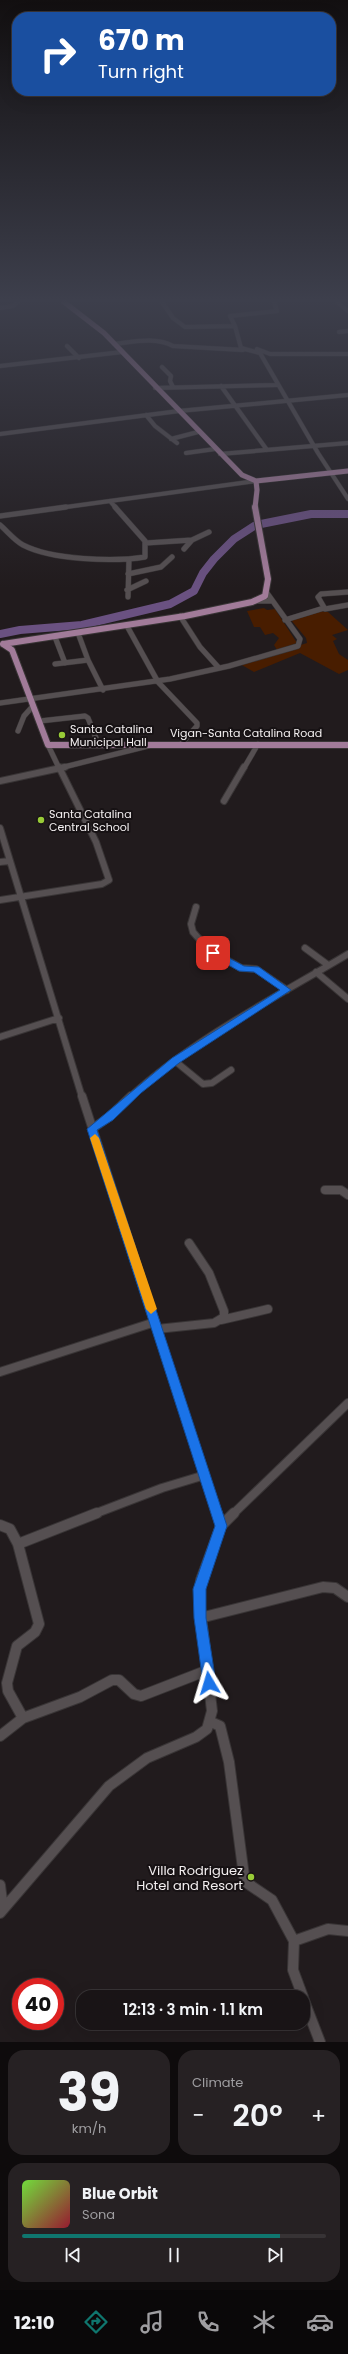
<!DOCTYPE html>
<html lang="en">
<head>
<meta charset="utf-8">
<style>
  :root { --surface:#191416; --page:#262123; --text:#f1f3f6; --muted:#9f9ea1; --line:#373335; --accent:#0f766e }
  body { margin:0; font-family:Poppins,sans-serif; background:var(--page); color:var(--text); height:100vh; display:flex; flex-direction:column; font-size:15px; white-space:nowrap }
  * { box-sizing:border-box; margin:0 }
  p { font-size:13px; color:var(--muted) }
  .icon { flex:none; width:22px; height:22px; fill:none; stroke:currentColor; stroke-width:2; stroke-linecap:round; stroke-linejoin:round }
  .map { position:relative; height:2042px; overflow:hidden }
  .side { display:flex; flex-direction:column; gap:8px; padding:8px; background:#0e0b0c; flex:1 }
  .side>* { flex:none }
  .banner { position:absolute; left:12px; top:12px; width:324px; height:84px; border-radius:16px; box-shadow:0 4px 16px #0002,0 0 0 1px var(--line); background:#1a4fa0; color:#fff; overflow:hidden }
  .speed { position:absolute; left:12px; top:1978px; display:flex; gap:8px; font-size:20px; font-weight:700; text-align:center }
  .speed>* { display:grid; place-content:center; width:52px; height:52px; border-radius:50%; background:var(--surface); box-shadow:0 4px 16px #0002,0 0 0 1px var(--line); line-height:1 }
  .speed .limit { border:6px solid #d22; background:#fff; color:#111 }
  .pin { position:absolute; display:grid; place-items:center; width:34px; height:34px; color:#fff; margin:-17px; border-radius:8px; box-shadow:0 2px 6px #0006 }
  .me { position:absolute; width:44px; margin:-22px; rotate:353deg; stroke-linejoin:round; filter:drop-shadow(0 0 3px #0008) }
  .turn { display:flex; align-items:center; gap:14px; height:84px; padding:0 20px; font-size:18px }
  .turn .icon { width:52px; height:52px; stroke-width:2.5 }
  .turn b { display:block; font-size:28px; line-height:34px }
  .big { font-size:30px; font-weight:600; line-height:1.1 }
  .side .card { flex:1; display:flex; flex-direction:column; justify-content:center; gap:6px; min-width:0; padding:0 14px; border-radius:16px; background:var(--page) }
  .side .dial { align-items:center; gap:0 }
  .dial b { font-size:52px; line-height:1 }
  .song { display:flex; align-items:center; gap:12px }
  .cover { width:48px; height:48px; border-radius:6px; background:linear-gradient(135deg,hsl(100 70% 55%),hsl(350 70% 35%)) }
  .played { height:4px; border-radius:2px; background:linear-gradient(90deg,var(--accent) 85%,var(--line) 85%) }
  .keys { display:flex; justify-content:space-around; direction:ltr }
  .heat { display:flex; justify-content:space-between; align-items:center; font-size:22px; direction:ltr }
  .side .tiles { flex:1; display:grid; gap:8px; grid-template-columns:1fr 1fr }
  .card:last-child { grid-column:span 2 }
  .trip { position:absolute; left:76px; top:1990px; width:234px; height:40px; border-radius:16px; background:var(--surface); box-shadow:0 4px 16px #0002,0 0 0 1px var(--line); font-weight:600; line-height:40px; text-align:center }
  .tab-bar { display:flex; height:64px; justify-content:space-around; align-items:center; background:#0a0809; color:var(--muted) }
  .tab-bar .icon { width:28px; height:28px }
  .tab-bar .on { color:var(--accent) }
  .tab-bar b { font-size:18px; color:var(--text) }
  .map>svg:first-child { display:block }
</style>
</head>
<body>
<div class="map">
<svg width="348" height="2042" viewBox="0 0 348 2042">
  <rect width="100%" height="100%" fill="#211b1d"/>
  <path fill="#481d00" d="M264 608 267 610 275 609 297 643 277 650 274 645 279 638 273 633 265 635 260 627H254L247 611Z
    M321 611 328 612 348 630 332 635 337 639 333 641 339 654 348 660V670L339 674 300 653 254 672 240 664 307 643 306 638 291 620Z"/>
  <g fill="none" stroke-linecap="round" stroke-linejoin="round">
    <path stroke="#6a5181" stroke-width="8" d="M261 524 311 514H348
      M0 634 20 630 82 625 170 604 194 591 203 573 214 559 234 539 254 526"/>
    <g stroke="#393536" stroke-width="5">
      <path id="minor-far4" d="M162 302 173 318 185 327 235 326 230 316 277 311 274 302
        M337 302 348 311
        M0 308 13 306 18 302
        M235 326 241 348 260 353 318 453 348 499
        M339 332 348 331
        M114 344C132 342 156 336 173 346L243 350
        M67 346 79 358
        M257 349 270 354H348
        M0 366 122 352
        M162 367 171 376 170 381 173 387
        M221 386 267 450
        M155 388 277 385
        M146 415 155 426 177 443
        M0 434 179 411 348 395
        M171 439 198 432
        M186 453 215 449
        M220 454 348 443
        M110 501 116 508
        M59 508 256 481"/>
    </g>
    <g stroke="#393536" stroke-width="6">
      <path id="minor-far3" d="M0 516 66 507
        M0 525C7 531 15 541 23 545 52 560 114 562 145 557V541L115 507
        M146 543 192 540
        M184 549 192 540 209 532
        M128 574 161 567 172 557
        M127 590 146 581
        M348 592 321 594 318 597 325 609 348 605
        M128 597 129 559
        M256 601H272
        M180 616 200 647 219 668
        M285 620 324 608
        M127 626 158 682 197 723V726L181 744
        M78 633 88 660 103 690
        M55 637 65 663
        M55 664 88 660
        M0 703 170 679 229 666 298 646 300 639 267 593
        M40 721 85 716 88 718 98 743
        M18 731 24 716 32 707
        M48 745 59 768
        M60 768 152 745
        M244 768 258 744"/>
    </g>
    <g stroke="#393536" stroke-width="8">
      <path id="minor-far2" d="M0 781 65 767
        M224 801 244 767
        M0 828 82 1097
        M0 862 10 861
        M0 900 102 884 109 880 96 842 59 767
        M196 907 191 924 193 932 208 949 241 968 256 969 287 990
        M305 948 328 965
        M316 972 348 999
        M0 1037 59 1018
        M175 1061 203 1084 212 1083 231 1070
        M130 1097C192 1040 276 997 348 954"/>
    </g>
    <g stroke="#393536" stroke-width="10">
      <path id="minor-far1" d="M82 1096 217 1514
        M92 1129 109 1117 131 1096
        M325 1190H341L348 1195
        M221 1320 268 1309
        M157 1329 214 1323 224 1317V1311L209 1273 189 1243
        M0 1372 155 1322
        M94 1514 162 1488 205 1475
        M233 1514 348 1403"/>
    </g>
    <g stroke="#393536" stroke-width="12">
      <path id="minor" d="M217 1513 221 1526
        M0 1525 10 1529 18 1544
        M200 1618 323 1587 335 1588 348 1597
        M23 1718 8 1691 7 1683 17 1646 35 1632 39 1624 18 1544 97 1513
        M211 1722 220 1726 229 1762 244 1876 247 1883 272 1900 294 1941 328 1929 348 1931
        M0 1736 23 1718 80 1697 112 1680H119L134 1694 141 1696 208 1670
        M0 1885 3 1909
        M0 1913 109 1786 147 1758 196 1737 207 1729 212 1711 199 1599 201 1580 221 1526 234 1513
        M294 1941 293 1970 303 1997
        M303 1998 320 2042"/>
    </g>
    <g stroke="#393536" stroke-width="6">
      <path id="major-far1" d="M64 302 104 333 242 475 256 481 348 471
        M255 508 257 490 256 481"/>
    </g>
    <g stroke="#393536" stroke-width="8">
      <path id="major" d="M3 644 12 650 48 745H348
        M3 644 185 616 252 602 265 596 268 579 255 507"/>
    </g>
    <use href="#minor-far4" stroke="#554f51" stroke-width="4"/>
    <use href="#minor-far3" stroke="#554f51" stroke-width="5"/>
    <use href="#minor-far2" stroke="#554f51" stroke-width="6"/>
    <use href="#minor-far1" stroke="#554f51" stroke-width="8"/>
    <use href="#minor" stroke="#554f51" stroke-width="10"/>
    <use href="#major-far1" stroke="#a17b99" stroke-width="5"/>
    <use href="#major" stroke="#a17b99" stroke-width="6"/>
  </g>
  <linearGradient id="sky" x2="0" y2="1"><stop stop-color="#120f10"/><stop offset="0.51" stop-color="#3d3f4c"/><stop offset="1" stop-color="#3d3f4c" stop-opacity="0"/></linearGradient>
  <rect width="348" height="588" fill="url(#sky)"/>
  <path fill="#1a73e8" stroke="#114b97" d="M210 951H216L244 966 259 967 291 990 179 1063 141 1093 113 1120 97 1130 227 1526 206 1589V1618L216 1683 214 1688 209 1690 204 1688 203 1683 194 1618 193 1589 215 1526 87 1129 172 1058 280 990 254 972 239 971 210 955Z"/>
  <path fill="#f59e0b" d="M95 1134 99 1138 157 1309 151 1314 146 1309 90 1138Z"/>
  <g fill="#98cb37" stroke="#171214" stroke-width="1.5">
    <circle cx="62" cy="735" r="4"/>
    <circle cx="41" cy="820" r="4"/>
    <circle cx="251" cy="1877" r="4"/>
  </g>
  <g text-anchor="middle" stroke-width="4" stroke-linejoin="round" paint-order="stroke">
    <g font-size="11" fill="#f4f0f1" stroke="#171214" text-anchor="start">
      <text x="70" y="733">Santa Catalina<tspan x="70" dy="13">Municipal Hall</tspan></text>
      <text x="49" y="818">Santa Catalina<tspan x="49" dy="13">Central School</tspan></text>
    </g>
    <g font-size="11" fill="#f4f0f1" stroke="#171214">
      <text x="246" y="737">Vigan-Santa Catalina Road</text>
    </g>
    <g font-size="13" fill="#f4f0f1" stroke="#171214" text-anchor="end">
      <text x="243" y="1875">Villa Rodriguez<tspan x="243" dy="15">Hotel and Resort</tspan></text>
    </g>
  </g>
</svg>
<div class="speed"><div class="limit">40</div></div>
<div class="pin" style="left:213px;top:953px;background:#d93025"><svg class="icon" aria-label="arrive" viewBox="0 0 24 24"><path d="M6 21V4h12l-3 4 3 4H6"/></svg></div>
<svg class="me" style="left:209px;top:1683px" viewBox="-20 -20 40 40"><path d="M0-17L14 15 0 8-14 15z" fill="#1a73e8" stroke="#fff" stroke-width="4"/></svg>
<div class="trip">12:13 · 3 min · 1.1 km</div>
<div class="banner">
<div class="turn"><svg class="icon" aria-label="right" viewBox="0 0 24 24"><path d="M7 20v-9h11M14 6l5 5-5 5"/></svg><div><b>670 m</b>Turn right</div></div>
</div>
</div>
<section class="side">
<div class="tiles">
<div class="card dial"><b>39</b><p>km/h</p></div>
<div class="card"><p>Climate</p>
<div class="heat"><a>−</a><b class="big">20°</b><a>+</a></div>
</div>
<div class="card">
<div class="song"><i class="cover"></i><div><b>Blue Orbit</b><p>Sona</p></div></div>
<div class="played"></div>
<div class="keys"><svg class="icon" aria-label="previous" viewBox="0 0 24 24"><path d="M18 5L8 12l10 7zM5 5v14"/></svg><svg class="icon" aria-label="pause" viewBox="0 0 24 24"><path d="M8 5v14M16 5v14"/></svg><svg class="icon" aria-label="next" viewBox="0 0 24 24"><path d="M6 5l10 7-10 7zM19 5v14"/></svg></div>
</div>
</div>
</section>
<nav class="tab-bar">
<b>12:10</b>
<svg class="icon on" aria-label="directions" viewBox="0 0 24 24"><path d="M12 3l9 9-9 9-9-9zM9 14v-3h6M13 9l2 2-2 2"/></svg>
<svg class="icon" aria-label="music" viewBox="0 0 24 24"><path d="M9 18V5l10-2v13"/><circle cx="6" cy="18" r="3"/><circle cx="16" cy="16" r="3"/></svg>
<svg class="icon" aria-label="phone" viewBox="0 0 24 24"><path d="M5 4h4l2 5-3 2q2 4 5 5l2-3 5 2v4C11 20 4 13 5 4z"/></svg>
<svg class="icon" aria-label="climate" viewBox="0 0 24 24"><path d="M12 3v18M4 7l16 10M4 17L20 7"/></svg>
<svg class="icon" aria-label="car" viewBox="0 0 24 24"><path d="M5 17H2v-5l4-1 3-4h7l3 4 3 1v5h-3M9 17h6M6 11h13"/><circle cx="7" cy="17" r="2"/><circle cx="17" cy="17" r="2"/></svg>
</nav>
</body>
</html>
